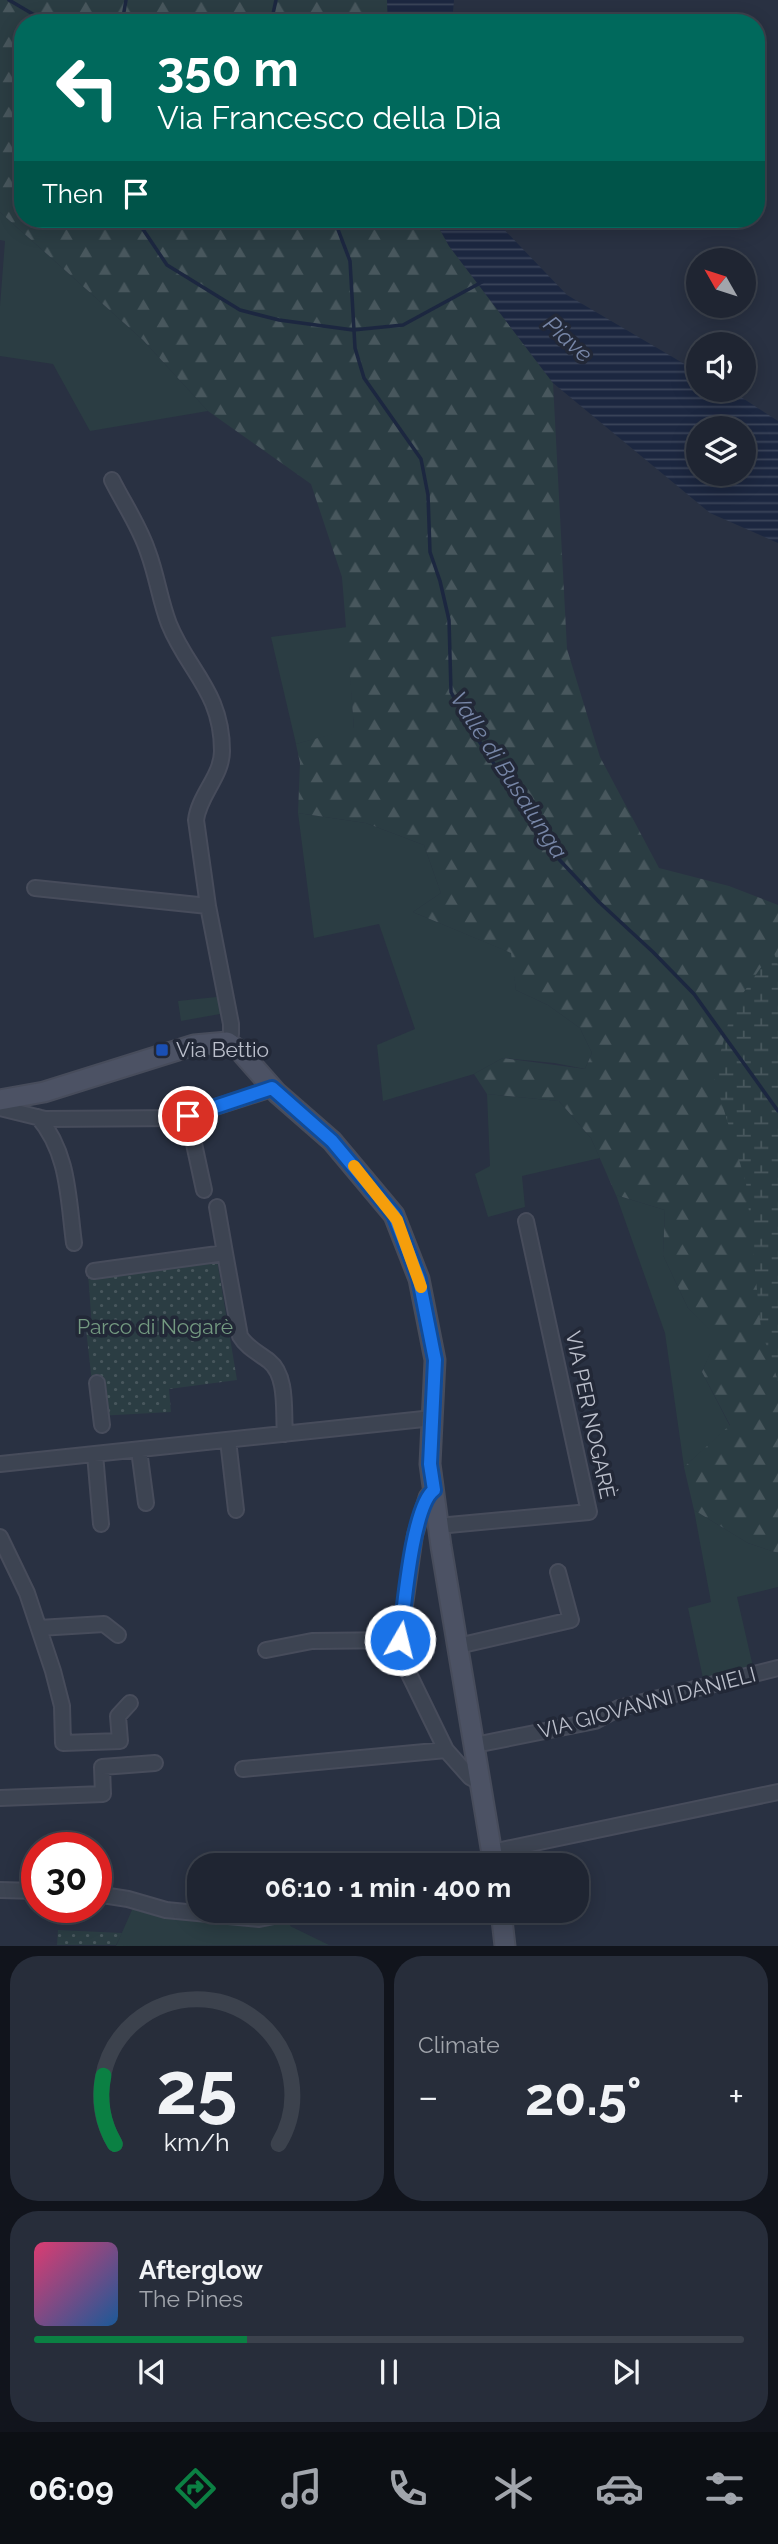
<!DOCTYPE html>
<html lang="en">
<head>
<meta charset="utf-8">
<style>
  :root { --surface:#1f2532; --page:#272d3a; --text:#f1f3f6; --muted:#a1a5ac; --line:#3c424d; --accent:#0b8043 }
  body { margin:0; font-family:Raleway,sans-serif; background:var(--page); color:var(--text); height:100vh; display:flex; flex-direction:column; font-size:26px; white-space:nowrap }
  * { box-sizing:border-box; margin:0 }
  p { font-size:23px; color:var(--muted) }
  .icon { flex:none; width:38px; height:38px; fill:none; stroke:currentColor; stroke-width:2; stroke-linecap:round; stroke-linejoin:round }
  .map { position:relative; height:1946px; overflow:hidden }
  .details { display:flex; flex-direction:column; gap:10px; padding:10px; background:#11141c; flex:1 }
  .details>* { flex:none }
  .top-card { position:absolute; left:14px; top:14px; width:751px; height:214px; border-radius:28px; box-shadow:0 4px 18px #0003,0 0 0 2px var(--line); background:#00695c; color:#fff; overflow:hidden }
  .needle { width:46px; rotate:309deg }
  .fabs { position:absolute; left:686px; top:248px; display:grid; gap:14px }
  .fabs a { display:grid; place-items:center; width:70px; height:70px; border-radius:50%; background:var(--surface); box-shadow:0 4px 18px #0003,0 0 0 2px var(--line); font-size:35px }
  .speed { position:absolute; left:21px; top:1832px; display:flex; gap:14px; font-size:35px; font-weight:700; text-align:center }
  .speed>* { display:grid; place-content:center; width:91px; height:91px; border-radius:50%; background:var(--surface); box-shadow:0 4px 18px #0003,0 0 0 2px var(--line); line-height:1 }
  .speed .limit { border:10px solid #d22; background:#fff; color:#111 }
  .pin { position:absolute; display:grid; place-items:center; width:60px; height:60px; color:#fff; margin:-30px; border:4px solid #fff; border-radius:50%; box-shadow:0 2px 7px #0007 }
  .me { position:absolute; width:77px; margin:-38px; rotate:8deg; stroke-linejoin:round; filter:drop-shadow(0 0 5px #0008) }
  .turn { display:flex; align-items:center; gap:24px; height:147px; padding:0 28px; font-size:32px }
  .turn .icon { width:91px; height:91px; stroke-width:2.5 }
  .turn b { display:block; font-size:49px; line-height:60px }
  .then { display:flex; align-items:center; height:66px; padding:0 28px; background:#0003; gap:14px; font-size:26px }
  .big { font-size:52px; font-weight:700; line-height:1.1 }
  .details .tile { flex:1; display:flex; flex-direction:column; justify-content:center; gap:10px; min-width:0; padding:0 24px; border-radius:28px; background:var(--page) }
  .details .dial { align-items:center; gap:0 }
  .dial svg { height:182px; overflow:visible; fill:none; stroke:var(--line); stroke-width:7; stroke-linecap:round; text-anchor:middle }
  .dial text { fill:var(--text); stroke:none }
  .song { display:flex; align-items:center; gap:21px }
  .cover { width:84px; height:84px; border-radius:10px; background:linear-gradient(135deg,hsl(340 70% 55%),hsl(210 70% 35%)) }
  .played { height:7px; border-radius:4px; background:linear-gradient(90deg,var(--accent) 30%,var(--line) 30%) }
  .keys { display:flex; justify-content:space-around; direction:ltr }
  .heat { display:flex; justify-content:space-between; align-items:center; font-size:38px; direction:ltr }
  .details .tiles { flex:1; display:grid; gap:10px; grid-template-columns:1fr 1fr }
  .tile:last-child { grid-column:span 2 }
  .trip { position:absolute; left:187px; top:1853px; width:402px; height:70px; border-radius:28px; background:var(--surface); box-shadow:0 4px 18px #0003,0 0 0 2px var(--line); font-weight:700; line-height:70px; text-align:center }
  .dock { display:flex; height:112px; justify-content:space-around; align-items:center; background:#0c0f14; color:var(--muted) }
  .dock .icon { width:49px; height:49px }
  .dock .active { color:var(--accent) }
  .dock b { font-size:32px; color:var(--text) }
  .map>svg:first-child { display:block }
</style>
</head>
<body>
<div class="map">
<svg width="778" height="1946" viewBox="0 0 778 1946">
  <defs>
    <pattern id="forest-firs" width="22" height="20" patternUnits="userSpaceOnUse" patternTransform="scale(1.75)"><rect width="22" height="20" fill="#2b3d43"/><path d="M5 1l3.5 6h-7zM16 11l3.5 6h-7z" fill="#48575d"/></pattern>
    <pattern id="wetland-marsh" width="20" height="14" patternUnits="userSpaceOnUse" patternTransform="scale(1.75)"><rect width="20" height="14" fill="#2b3d43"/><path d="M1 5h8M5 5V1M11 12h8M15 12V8" fill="none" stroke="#48575d"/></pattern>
    <pattern id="park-dots" width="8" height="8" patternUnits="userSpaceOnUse" patternTransform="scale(1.75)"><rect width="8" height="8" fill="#2b3d43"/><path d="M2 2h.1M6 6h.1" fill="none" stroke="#48575d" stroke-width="1.8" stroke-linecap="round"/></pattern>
    <pattern id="water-rules" width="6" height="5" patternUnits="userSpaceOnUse" patternTransform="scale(1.75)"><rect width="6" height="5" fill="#1c2740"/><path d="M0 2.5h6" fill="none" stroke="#3b455a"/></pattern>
  </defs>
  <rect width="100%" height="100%" fill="#293142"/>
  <path fill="#2b3d43" d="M0 212 143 340 208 411 90 431 53 364 0 356V306L5 241 0 240Z
    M347 627 354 729 296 744 271 637Z
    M298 813 366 823 424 845 441 893 413 912 512 953 516 990 548 1005 580 1028 592 1053 585 1069 554 1063 503 1058 474 1074 383 1101 377 1045 415 1029 379 924 314 938Z
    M226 996 231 1012 181 1021 178 1001Z
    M487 1094 559 1101 591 1138 600 1158 522 1176 525 1207 488 1217 475 1174 490 1166Z
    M616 1195 665 1210 663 1255 688 1308 718 1337 702 1372 730 1426 684 1467 665 1333Z
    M694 1510 748 1543 778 1553V1587L737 1597 754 1671 704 1683 688 1608 711 1602Z
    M136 1901 200 1911 298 1913 290 1926 329 1945 116 1946Z"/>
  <path fill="url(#forest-firs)" d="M0 0H387L388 23H23V219H434L449 246 553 383 567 649 600 757 659 868 729 886 778 905V1553L748 1543 694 1510 684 1467 730 1425 702 1372 717 1337 688 1308 663 1255 665 1210 616 1195 591 1138 559 1101 487 1094 474 1074 503 1058 585 1069 592 1053 580 1028 548 1005 516 990 511 953 413 912 441 893 424 845 366 823 298 813 300 763 296 744 354 728 342 577 311 484 208 411 143 340 0 212Z"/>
  <path fill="url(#wetland-marsh)" d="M773 950 778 965V1381L761 1329 746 1183 714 1077 732 1009Z"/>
  <path fill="url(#park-dots)" d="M216 1254 237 1380 169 1389 171 1412 97 1416 96 1418 86 1329 92 1328 88 1273Z
    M58 1930 122 1933 116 1945H57Z"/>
  <path fill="url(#water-rules)" fill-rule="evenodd" d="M387 0H454L452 23H388Z
    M434 219H494L567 295 698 372V390H730L778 421V543L710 513 553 383 449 246ZM698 429H744V474H698Z"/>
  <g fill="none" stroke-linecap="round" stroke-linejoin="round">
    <path stroke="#1c2740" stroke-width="3.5" d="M9 0 48 23
      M122 23 126 0
      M271 23 276 0
      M136 219 167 265 240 310 279 320 353 330 403 325 482 282
      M334 219 350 261 355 348 364 378 421 459 428 495 430 552 440 581 449 620 451 692 471 729 554 854 599 902 653 952 694 994 778 1111"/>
    <g stroke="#474c5b" stroke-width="18">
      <path id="street" d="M112 480C124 504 140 527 148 552 157 576 160 601 169 624 188 671 222 692 222 751 222 776 199 795 196 820L208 906 231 1024V1034L227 1042
        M35 888 208 906
        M0 1108 45 1119 181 1118 272 1089
        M188 1116 204 1190
        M38 1117C69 1153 68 1198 74 1243
        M217 1207 225 1253
        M94 1271 225 1253 240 1336C247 1348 259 1353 269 1361 288 1376 283 1412 285 1434
        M97 1383 102 1425
        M228 1440 236 1510
        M139 1450 146 1503
        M95 1454 101 1524
        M0 1464 433 1418
        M434 1490 427 1496 415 1535 400 1640 408 1672 446 1750 470 1777 481 1783
        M438 1526 589 1512 526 1221
        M0 1537 27 1593 53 1671 62 1706 63 1743 120 1741 118 1716 130 1703
        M39 1628 104 1624 118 1635
        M458 1646 571 1620 558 1572
        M266 1650 312 1641 400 1640
        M475 1745 595 1721 619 1708 778 1668
        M243 1769 446 1750
        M0 1798 103 1794 102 1767 155 1763
        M492 1852 778 1792
        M0 1890 37 1891
        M96 1894 128 1899 166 1910 259 1919 299 1911"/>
    </g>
    <g stroke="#474c5b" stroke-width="23">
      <path id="secondary" d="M0 1100 44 1092 194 1045 227 1042 239 1050 277 1093 332 1141 394 1215 419 1279 435 1360 430 1464 441 1546 494 1866
        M501 1911 505 1946"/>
    </g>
    <use href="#street" stroke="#3d4452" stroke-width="14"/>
    <use href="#secondary" stroke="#4c5264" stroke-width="19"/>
  </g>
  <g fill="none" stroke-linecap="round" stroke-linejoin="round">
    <g stroke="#114b97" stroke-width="18">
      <path id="route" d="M188 1116 272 1088 332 1141 394 1215 419 1279 435 1360 430 1464 434 1490C412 1506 404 1610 400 1640"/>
    </g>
    <use href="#route" stroke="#1a73e8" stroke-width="12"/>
    <path stroke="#f59e0b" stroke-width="12" d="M354 1166 397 1220 421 1287"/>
  </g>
  <rect fill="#1a4fb4" stroke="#222837" stroke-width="2.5" x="155" y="1043" width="14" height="14" rx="3.5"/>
  <g text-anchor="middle" stroke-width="7" stroke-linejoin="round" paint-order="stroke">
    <g font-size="21" fill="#bbbfcb" stroke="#222837" text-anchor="start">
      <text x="176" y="1057">Via Bettio</text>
    </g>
    <g font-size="21" fill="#749a81" stroke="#222837">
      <text x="155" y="1334">Parco di Nogarè</text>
    </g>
    <g font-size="21" fill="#bbbfcb" stroke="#222837">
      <text transform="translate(590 1415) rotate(78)" y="7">VIA PER NOGARÈ</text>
      <text transform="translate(647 1703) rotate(-15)" y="7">VIA GIOVANNI DANIELI</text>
    </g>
    <g font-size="23" font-style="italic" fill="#7786a7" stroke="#222837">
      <text transform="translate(568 339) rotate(42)" y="8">Piave</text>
      <text transform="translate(509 775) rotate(57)" y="8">Valle di Busalunga</text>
    </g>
  </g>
</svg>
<div class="fabs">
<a><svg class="needle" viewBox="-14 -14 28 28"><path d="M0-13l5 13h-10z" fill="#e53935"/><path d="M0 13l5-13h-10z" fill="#a1a5ac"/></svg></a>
<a><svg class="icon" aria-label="sound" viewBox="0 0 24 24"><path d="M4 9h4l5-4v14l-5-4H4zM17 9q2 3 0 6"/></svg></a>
<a><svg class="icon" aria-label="layers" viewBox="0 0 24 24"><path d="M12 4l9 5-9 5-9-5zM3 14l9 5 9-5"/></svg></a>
</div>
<div class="speed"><div class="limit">30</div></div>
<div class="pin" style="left:188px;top:1116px;background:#d93025"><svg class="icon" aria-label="arrive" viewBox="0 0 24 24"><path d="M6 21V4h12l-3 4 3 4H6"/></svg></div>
<svg class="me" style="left:400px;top:1640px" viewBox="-20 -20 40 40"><circle r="17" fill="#1a73e8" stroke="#fff" stroke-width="3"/><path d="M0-11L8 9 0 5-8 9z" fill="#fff"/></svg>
<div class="trip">06:10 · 1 min · 400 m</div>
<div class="top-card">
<div class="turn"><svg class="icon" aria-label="left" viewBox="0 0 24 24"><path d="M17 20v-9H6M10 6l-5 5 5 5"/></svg><div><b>350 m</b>Via Francesco della Dia</div></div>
<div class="then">Then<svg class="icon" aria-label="arrive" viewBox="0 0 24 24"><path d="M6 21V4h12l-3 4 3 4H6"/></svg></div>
</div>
</div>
<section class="details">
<div class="tiles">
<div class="tile dial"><svg viewBox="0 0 100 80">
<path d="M14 69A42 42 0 1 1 86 69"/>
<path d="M14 69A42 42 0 0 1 9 39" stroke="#0b8043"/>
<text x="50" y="56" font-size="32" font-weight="700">25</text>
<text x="50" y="72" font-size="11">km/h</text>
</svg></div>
<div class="tile"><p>Climate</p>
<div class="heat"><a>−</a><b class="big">20.5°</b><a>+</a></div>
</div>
<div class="tile">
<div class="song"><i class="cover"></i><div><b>Afterglow</b><p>The Pines</p></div></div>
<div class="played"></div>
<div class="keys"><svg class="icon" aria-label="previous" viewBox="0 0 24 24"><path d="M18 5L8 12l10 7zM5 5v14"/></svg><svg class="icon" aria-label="pause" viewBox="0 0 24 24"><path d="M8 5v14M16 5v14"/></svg><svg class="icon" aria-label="next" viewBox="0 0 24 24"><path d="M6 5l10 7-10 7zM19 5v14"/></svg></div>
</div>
</div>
</section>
<nav class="dock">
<b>06:09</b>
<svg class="icon active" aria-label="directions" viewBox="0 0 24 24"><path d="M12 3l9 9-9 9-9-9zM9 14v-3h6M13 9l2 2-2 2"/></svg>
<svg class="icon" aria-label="music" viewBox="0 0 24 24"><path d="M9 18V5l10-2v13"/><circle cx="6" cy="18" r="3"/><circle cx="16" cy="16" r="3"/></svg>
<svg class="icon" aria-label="phone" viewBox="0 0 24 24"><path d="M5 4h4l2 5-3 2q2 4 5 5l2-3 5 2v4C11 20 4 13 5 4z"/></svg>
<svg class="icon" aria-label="climate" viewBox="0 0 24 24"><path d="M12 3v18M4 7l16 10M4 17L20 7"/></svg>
<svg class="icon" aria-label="car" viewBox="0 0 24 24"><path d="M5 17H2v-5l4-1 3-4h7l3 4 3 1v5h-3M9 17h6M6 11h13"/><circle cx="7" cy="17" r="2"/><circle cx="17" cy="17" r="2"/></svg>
<svg class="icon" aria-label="filters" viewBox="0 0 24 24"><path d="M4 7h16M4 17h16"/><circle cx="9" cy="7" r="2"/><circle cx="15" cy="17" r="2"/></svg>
</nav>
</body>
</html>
